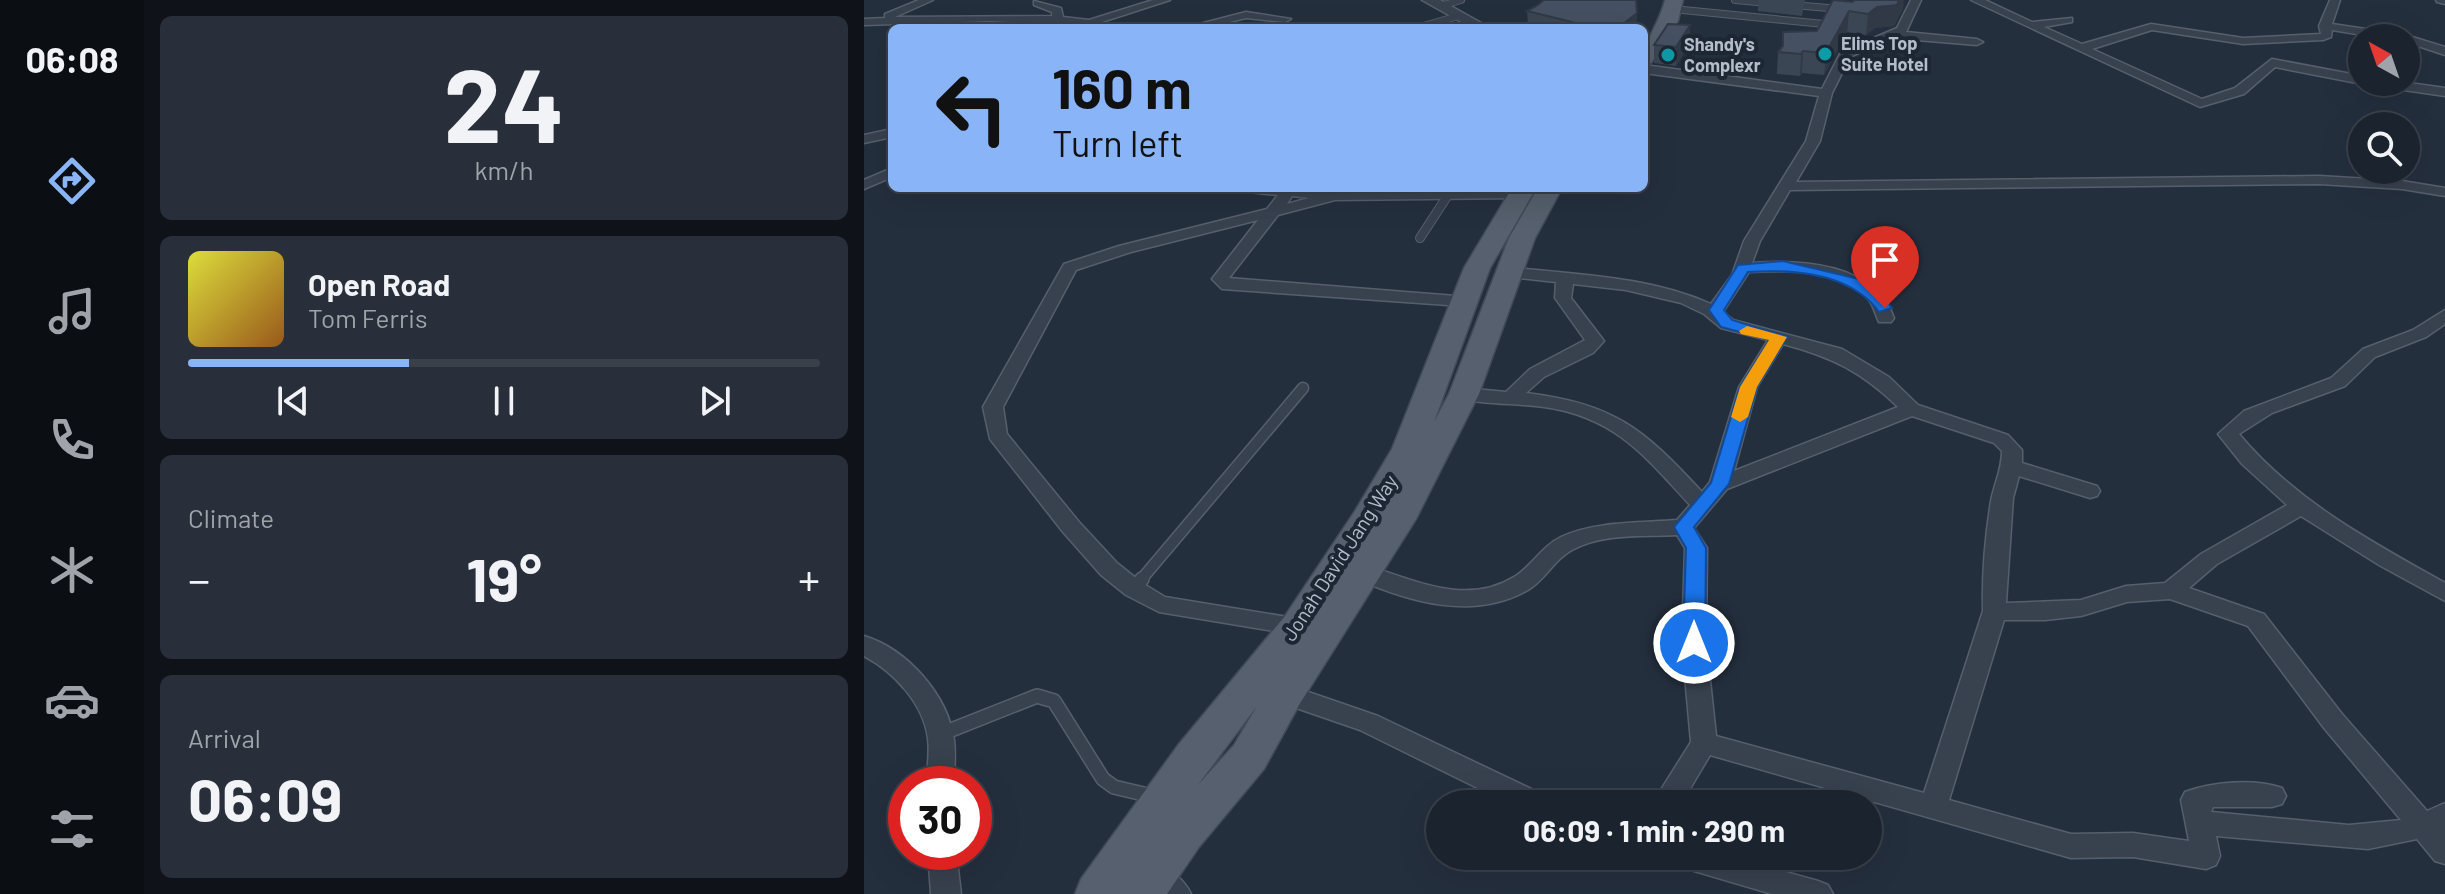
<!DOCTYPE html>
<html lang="en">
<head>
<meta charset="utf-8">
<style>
  :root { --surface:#1b232e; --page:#282f3a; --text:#f1f3f6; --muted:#a0a4aa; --line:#39404a; --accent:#8ab4f8 }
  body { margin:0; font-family:Barlow,sans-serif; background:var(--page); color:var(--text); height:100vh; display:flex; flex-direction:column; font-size:30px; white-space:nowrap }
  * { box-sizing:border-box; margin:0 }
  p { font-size:26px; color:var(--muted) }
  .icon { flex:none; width:44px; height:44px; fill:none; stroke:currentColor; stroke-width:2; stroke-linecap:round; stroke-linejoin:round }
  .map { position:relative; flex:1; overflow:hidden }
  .panel { display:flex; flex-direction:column; gap:16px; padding:16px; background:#0f1319; width:720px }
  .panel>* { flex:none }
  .hud { position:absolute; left:24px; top:24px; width:760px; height:168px; border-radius:12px; box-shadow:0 8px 32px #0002,0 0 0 2px var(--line); background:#8ab4f8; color:#111; overflow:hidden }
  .needle { width:52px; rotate:320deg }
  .buttons { position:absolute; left:1484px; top:24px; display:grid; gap:16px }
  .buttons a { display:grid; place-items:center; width:72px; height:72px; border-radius:50%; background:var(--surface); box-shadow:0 8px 32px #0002,0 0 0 2px var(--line); font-size:40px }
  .speed { position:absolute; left:24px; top:766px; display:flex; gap:16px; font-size:40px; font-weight:700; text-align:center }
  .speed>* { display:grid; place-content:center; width:104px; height:104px; border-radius:50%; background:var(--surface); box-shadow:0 8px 32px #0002,0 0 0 2px var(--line); line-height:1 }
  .speed .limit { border:12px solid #d22; background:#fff; color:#111 }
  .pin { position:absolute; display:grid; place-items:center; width:68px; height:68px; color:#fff; margin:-82px -34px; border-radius:50% 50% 50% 0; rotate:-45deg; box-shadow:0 0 8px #0007 }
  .pin .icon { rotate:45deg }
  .me { position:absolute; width:88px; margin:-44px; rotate:0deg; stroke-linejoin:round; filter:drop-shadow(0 0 6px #0008) }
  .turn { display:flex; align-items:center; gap:28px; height:168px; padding:0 32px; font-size:36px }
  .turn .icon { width:104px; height:104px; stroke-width:2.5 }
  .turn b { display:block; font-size:56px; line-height:68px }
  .big { font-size:60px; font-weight:700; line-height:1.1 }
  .panel .card { flex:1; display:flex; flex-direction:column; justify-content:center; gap:12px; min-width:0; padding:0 28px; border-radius:12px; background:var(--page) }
  .panel .dial { align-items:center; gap:0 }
  .dial b { font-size:104px; line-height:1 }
  .song { display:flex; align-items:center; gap:24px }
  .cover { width:96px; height:96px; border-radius:12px; background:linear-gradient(135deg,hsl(60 70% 55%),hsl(30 70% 35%)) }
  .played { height:8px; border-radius:4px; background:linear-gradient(90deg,var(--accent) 35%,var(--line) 35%) }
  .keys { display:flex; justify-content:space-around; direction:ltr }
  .heat { display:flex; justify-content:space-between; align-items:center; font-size:44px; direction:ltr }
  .trip { position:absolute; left:562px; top:790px; width:456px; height:80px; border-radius:40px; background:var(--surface); box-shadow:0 8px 32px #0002,0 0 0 2px var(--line); font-weight:700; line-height:80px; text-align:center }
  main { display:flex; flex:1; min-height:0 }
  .dock { display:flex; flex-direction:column; width:144px; justify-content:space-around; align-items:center; background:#0b0e12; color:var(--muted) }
  .dock .icon { width:56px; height:56px }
  .dock .active { color:var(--accent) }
  .dock b { font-size:36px; color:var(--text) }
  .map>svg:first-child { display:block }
</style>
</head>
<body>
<main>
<nav class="dock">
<b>06:08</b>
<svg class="icon active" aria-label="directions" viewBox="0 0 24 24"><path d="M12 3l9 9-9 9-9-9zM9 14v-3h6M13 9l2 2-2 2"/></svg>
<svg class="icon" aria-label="music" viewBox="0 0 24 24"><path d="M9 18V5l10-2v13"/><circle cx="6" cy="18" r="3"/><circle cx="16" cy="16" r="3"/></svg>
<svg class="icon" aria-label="phone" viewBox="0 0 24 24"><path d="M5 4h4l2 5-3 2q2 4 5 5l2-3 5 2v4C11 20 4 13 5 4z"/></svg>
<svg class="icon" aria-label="climate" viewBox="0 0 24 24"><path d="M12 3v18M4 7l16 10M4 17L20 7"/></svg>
<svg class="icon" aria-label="car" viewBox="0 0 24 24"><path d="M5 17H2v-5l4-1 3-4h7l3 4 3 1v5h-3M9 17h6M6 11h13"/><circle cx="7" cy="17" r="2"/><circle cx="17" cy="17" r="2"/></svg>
<svg class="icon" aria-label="filters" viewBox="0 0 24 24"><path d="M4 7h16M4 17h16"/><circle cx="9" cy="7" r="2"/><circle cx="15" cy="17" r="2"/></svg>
</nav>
<section class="panel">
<div class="card dial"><b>24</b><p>km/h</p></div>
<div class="card">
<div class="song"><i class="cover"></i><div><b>Open Road</b><p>Tom Ferris</p></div></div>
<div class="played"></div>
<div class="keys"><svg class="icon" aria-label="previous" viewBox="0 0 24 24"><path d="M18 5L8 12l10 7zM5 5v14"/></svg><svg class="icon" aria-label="pause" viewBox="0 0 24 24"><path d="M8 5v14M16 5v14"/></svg><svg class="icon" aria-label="next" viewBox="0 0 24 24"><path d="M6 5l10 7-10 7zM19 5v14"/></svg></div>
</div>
<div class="card"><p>Climate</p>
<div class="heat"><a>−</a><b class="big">19°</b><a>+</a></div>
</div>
<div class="card"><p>Arrival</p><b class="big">06:09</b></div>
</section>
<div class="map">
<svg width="1581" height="894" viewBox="0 0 1581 894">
  <rect width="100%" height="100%" fill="#242f3e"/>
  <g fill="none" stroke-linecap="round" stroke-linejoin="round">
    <g stroke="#565f6c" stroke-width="8">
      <path id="service-far3" d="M871 0 905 3
        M929 5 976 9
        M576 6 597 0
        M809 9 960 24
        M553 28 594 16"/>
    </g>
    <g stroke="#565f6c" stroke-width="10">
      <path id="service-far2" d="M556 238 586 192"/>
    </g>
    <g stroke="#565f6c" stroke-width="13">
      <path id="service-far1" d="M276 581 439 388"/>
    </g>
    <g stroke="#565f6c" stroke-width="16">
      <path id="service" d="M270 589 278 579
        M77 734 173 696 190 701 239 779 250 787 292 797"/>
    </g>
    <g stroke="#565f6c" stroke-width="3">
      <path id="minor" d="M55 0H69L31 17 188 16V12L170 5V1L197 8 199 17 225 20 289 0H306L238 22 260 28 127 21 0 25V19L21 18V14Z
        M1047 0H1057L1042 32 1113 39 1119 42 1113 45 1029 38 986 57 968 93 956 141 932 182 1455 176 1538 181 1581 188V196L1538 189 1455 184 926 190 896 241 888 263C939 259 1011 264 1030 318L1027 322H1015C1011 314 1010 306 1004 299 978 269 922 270 885 272L859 312 869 320 978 349 1025 377 1054 405 1144 435 1158 450V463L1233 486 1236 491 1233 496 1226 498 1155 476 1149 498 1142 603 1217 600 1262 586 1301 583 1337 554 1423 505 1378 464 1354 434 1380 411 1467 378 1499 349 1549 330 1581 310V324L1562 337 1511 357 1481 386 1408 413 1375 434C1431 501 1506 541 1581 583V601L1515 565 1437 516 1353 564 1325 588 1400 614 1478 714 1563 811 1581 803V864L1571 861 1553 839 1504 849 1352 836 1356 856 1352 865 1342 869 1269 857 1207 858 846 755 817 804H788L827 742 818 643 821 548 813 535C780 537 740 533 710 549 691 558 682 579 664 590 610 621 546 602 493 579L490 573 493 567 501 565C549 579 601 607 650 577 668 566 678 546 697 537 732 521 775 523 813 520L826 505C781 456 751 417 680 407 652 403 621 405 593 398L591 394 593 390 600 388 642 392 666 369 721 340 691 298 692 282 645 277 637 272 645 267C713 275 784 276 847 304L868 275 880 241 942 141 955 96 780 73V65L958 89 977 52 1033 28ZM709 284 762 290 817 303 840 314 857 328 904 340 875 387 846 482 838 492C779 428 750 404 662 393L680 377 729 353 740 341 707 298ZM919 344C968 357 998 372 1034 407L870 471 893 387ZM1048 416 1130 443 1138 451C1138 470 1130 484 1127 501 1121 538 1118 575 1119 611L1060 793 852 736 842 643 843 548 830 528 863 489ZM1306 599 1384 626 1460 728 1537 820 1485 825 1347 812 1349 807H1408L1418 804 1422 796 1418 788C1390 778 1348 782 1321 792L1317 800 1325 841 1269 833 1207 834 1085 800 1140 620H1181L1217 616 1263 602Z
        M1107 0H1121L1168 22 1208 18V22L1180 27 1218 44 1287 24 1379 38 1457 34 1455 26 1466 0H1476L1468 24 1542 35 1581 47V55L1542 42V38H1517L1468 30 1467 37 1459 40 1379 44 1288 30 1228 49 1338 99 1371 88 1408 59 1498 76V82H1503L1498 84 1411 67 1380 94 1336 107Z
        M1572 0H1581V4L1573 2Z
        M382 12 427 19 421 22 382 18 340 28H320Z
        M1506 82H1538L1581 88V96L1512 86Z
        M28 129V137L0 143V135Z
        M28 168V177L0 189V180Z
        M377 188 471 192 655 190 662 194 655 198 471 200 414 215 365 278 604 297V305L598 306 358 289 348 279 394 220 267 252 212 270 139 407 143 434 215 522 253 563 278 583 301 597 442 620 446 626 442 632 434 635 295 612 262 595 237 575 199 532 126 439 119 407 200 264 255 246 403 209 414 195 384 192ZM428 196 445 198 423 204Z
        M0 636C43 649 84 695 90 740 92 755 90 770 90 784H62C63 769 66 754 64 739 60 704 30 672 0 656Z
        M421 684 514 716 682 796 686 804H646L496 730 412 701 408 694 412 687Z
        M64 852H92L97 894H67Z
        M806 856H865L954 881 964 885 969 894H908L810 865Z
        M290 862C305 868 320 879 327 894H291L276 875 280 866Z"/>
    </g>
    <g stroke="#565f6c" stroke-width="3">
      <path id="tertiary" d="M558 0H576L626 28H608Z"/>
    </g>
    <g stroke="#414a57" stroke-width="3">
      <path id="primary" d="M801 0H819L814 21 787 63 780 65C780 38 795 25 801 0Z
        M648 188H672L626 268 570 422 585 394 645 238 674 188H698L671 238 615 394 552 519 435 705 400 769 335 847 303 894H211L217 879 315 744 421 616 491 511 528 449 600 268ZM393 706 370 745 333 786Z"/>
    </g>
    <use href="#service-far3" stroke="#38414e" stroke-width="6"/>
    <use href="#service-far2" stroke="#38414e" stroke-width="8"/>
    <use href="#service-far1" stroke="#38414e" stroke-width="10"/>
    <use href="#service" stroke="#38414e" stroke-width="13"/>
    <use href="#minor" fill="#38414e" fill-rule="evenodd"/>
    <use href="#tertiary" fill="#38414e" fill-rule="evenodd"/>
    <use href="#primary" fill="#56606e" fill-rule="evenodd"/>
  </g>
  <path fill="#3b4654" d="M894 0H941L938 16 894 11Z
    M988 2 1039 9 1030 26 1011 28 1002 35 983 32 960 75 938 73 936 76 913 74 914 52 918 48 919 32 953 31Z
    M674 5 773 26 771 28H677L664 25 663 11Z
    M826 43 812 66 790 63V45Z"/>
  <path fill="#303945" d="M1035 0H1040L1039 9 1030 26 1011 28 1002 35 1004 14 1013 7Z
    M985 11 983 32 960 75 962 53Z
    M773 13V26L771 28H754Z
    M826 25V43L812 66V47Z
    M939 51 938 73 936 76 937 54Z"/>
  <path fill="#455162" stroke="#303945" stroke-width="2" d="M680 0H772L773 13 754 28H732L663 11 674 5Z
    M969 0 988 2 991 0H1035L1033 5 1013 7 1004 14 985 11 962 53 939 51 937 54 914 52 919 46V32L953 31Z
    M804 24 826 25 812 47 790 45Z"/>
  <path fill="#1a73e8" stroke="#114b97" stroke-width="2" d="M919 261 999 280 1013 288 1028 308 1015 312C987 273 929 269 884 272L860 310 868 320 923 337 893 387 865 484 830 527 842 548 841 643 830 651 819 643 822 548 810 527 847 483 876 387 906 340 857 327 845 310 874 265Z"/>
  <path fill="#f59e0b" d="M883 326 923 337 893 387 884 417 876 422 867 417 876 387 905 340 877 334 875 331Z"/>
  <g fill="#0f9aa8" stroke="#1d2633" stroke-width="3">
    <circle cx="961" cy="54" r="8"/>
    <circle cx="804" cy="55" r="8"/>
  </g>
  <g text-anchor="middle" stroke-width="8" stroke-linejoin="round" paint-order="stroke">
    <g font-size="18" font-weight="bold" fill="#b4bcc9" stroke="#1d2633" text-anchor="start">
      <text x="977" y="50">Elims Top<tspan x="977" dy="21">Suite Hotel</tspan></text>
      <text x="820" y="51">Shandy's<tspan x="820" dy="21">Complexr</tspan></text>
    </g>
    <g font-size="20" fill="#b4bcc9" stroke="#1d2633">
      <text transform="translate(476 558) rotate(-57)" y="7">Jonah David Jang Way</text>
    </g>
  </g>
</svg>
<div class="buttons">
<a><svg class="needle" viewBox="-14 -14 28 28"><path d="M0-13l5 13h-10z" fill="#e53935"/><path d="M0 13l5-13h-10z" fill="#a0a4aa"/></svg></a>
<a><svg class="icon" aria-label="search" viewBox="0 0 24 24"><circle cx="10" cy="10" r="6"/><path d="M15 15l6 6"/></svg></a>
</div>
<div class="speed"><div class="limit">30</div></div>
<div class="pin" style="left:1021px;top:308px;background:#d93025"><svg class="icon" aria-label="arrive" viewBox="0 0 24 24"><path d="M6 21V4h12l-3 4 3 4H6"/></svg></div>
<svg class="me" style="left:830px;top:643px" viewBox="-20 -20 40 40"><circle r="17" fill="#1a73e8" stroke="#fff" stroke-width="3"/><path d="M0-11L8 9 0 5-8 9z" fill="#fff"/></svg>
<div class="trip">06:09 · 1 min · 290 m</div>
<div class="hud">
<div class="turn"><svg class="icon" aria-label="left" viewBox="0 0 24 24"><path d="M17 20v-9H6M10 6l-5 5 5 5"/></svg><div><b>160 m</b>Turn left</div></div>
</div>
</div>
</main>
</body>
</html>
